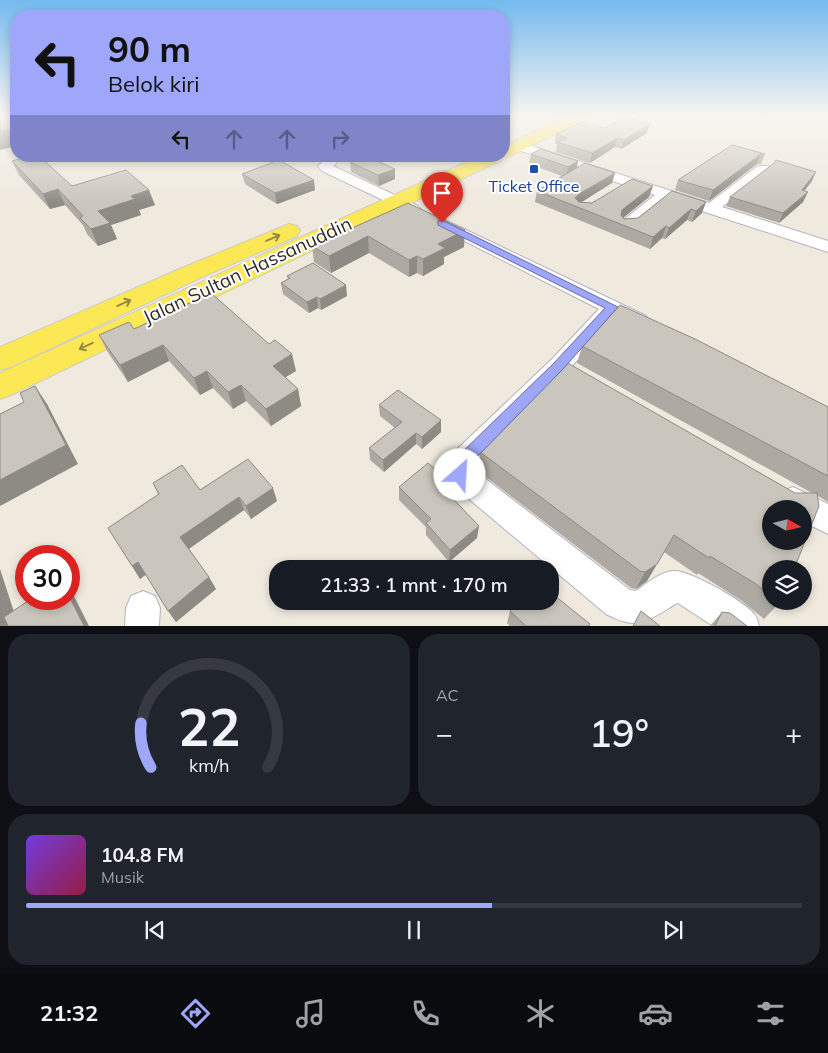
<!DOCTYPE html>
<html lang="id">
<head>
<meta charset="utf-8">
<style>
  :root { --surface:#171b24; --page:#20242c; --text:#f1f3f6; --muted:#9ea1a6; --line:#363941; --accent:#9fa7fa }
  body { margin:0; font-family:Mulish,sans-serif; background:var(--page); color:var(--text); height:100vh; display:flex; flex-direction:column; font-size:19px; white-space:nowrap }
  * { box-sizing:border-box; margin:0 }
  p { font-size:16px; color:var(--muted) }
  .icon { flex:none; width:28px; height:28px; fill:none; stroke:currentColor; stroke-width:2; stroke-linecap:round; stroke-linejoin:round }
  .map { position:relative; height:626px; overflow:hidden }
  .side { display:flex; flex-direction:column; gap:8px; padding:8px; background:#0d0f14; flex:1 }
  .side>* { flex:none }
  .guide { position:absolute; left:10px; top:10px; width:500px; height:152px; border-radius:20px; box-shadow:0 2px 8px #0003; background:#9fa7fa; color:#111; overflow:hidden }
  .needle { width:32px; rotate:98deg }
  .buttons { position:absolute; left:762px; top:500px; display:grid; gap:10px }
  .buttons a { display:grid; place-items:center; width:50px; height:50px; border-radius:50%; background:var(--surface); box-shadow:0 2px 8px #0003; font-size:25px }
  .speed { position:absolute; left:15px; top:545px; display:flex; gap:10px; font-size:25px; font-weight:700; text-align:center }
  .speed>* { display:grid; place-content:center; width:65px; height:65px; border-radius:50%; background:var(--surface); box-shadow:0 2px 8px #0003; line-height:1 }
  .speed .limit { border:8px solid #d22; background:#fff; color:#111 }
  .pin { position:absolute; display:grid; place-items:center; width:42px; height:42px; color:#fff; margin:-51px -21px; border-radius:50% 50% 50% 0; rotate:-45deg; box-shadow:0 0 5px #0007 }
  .pin .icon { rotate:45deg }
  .me { position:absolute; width:55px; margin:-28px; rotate:26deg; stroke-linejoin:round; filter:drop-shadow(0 0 4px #0008) }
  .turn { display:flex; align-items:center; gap:18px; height:105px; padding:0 15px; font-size:22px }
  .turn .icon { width:65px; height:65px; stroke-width:2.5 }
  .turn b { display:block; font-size:35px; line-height:42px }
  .lanes { display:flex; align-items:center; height:48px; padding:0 15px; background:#0003; justify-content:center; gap:25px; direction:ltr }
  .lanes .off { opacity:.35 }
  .big { font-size:38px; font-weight:600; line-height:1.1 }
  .side .card { flex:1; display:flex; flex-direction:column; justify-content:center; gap:8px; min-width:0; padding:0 18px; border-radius:20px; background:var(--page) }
  .side .dial { align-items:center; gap:0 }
  .dial svg { height:130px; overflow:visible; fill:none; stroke:var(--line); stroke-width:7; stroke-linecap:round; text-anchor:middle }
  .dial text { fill:var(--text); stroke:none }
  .song { display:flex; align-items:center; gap:15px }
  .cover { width:60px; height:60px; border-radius:8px; background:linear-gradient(135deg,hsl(260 70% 55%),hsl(340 70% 35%)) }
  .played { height:5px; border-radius:2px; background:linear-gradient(90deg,var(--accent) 60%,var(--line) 60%) }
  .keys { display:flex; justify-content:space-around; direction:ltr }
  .heat { display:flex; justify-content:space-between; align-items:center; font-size:28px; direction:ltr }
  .side .tiles { flex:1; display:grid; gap:8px; grid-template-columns:1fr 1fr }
  .card:last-child { grid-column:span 2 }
  .trip { position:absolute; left:269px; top:560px; width:290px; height:50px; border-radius:20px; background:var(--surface); box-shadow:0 2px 8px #0003; font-weight:600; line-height:50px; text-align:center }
  .dock { display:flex; height:80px; justify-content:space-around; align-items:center; background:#090b0e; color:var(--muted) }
  .dock .icon { width:35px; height:35px }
  .dock .on { color:var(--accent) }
  .dock b { font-size:22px; color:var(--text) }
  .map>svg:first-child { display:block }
</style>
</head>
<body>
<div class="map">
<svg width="828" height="626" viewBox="0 0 828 626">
  <rect width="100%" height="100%" fill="#efe9de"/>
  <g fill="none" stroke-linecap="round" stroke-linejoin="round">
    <g stroke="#b2b2c1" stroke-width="2">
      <path id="street" d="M519 142 709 203 758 166H768L770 169 768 172 722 207 828 241V252L668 200 633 228H621L619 225 621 222 655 195 515 149 513 146Z
        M329 156H343L333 166 418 206 421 209 418 212H408L322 171 318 166Z
        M441 218 619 303 646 316 649 321 646 326 639 328 632 326 614 317 567 372 475 467 474 470 630 590 636 591C646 584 660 572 673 571 688 569 746 602 755 615 757 618 758 622 759 626H713L678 603C672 605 667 610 661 613 639 626 629 626 606 614L450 483 446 475 452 454 551 360 599 309 435 226 433 223 435 220Z
        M793 487 828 504V534L804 522V509H783L779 500 783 491Z
        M143 591 155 596 160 608 159 626H125L126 608 131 596Z"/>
    </g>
    <g stroke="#ccc" stroke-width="2">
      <path id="primary" d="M568 116H588L586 119 510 156 503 157 501 160 11 395 0 399V373L480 156H504V146Z
        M289 224 297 226 300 231 297 236 200 278 11 367 0 370V347L182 268Z"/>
    </g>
    <use href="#street" fill="#fff" fill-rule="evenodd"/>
    <use href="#primary" fill="#fce755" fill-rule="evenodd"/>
  </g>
  <path fill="#aeaaa3" d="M605 128 647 133 621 149 615 147 590 163 556 152 557 144H555L556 134Z
    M732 145 765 154 761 164H757L709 201 675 190 678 180Z
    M531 154 578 161 577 168 612 183 581 202 592 203 653 186 649 197 623 218 624 219 638 218 672 191 702 213 692 222 687 220 665 239 662 238 650 249 535 202 537 191 562 176 529 164Z
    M43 156H71L52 162Z
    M12 161 72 186 155 205 139 210 141 215 111 225 117 239 98 246 87 234 83 225 65 205 50 209 19 175Z
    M350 162 395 169V179L379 186 351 172Z
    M242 174 315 190 277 204 245 184Z
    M812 181 804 191 808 192 803 202 779 223 726 206 730 197Z
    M408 203 464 247 444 257V264L423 276 417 273 409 277 369 253 331 273 314 262 312 246Z
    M287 276 347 296 321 310 318 308 309 313 283 294 281 283 288 279Z
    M134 329 269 344 296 371 285 377 298 389 301 406 271 426 246 401 233 409 213 388 200 395 169 361 128 382 107 351 99 335Z
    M582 346 828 407V502L818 496 771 569V601H781L764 619 742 601 698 573 697 575 664 552 647 581 636 589 631 588 478 471 480 452 506 427V422L795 493H812L577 363Z
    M379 405 441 420V432L422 449 416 444 384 472 370 460 369 448 395 428 380 416Z
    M445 478 444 489 477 538 449 562 426 535V527L399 500V487Z
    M153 483 277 501 251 519 244 510 189 549 216 589 176 622 146 575 140 579 132 566 158 494Z
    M510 611 589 626H510L507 623Z
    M722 612 747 626H710Z"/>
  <path fill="#8d8b84" d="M650 124 647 133 621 149 624 140Z
    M16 128V146L0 150V131Z
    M617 138 615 147 590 163 592 153Z
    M761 154 757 164 709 201 713 190Z
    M49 156H71L52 162Z
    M578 161 576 171 566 178 568 167Z
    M395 169V179L379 186 378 175Z
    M816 172 812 181 797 200 802 190Z
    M615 173 612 183 577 205 575 198 579 194Z
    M314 180 315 190 277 204 275 193Z
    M653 186 649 197 619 221 622 210Z
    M58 189 65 205 50 209 43 194Z
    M149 190 155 205 139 210 141 215 111 225 117 239 98 246 91 229 98 211 131 196Z
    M808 192 803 202 779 223 783 213Z
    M706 202 702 213 692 222 696 211Z
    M691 209 687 220 665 239 669 228Z
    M666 226 662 238 650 249 653 237Z
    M465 230 464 247 444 257V264L423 276V259L438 244Z
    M368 236 369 253 331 273 329 256Z
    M417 256V273L409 277V260Z
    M346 285 347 296 321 310 320 299Z
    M317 297 318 308 309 313 307 302Z
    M163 345 169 361 128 382 120 365Z
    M292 354 296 371 276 383 273 366Z
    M207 371 213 388 200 395 194 378Z
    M241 385 246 401 233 409 228 392Z
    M35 386 47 404 78 464 0 506V480Z
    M298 389 301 406 271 426 266 409Z
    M441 420V432L422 449V437Z
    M416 433V444L384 472 383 460Z
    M445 478 444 491 438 483Z
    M273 488 277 501 251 519 246 506Z
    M239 497 244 510 187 550 180 537Z
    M479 526 477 538 449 562 450 550Z
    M138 562 146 574 140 579 132 566Z
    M657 564 647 581 636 589 645 572Z
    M0 569 17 621 11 626H0Z
    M209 577 216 589 176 622 168 611Z
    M69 588 71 590 89 626H84L69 596Z"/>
  <path fill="#cac6bd" stroke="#8d8b84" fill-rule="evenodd" d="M5 116H16V128L0 131V117Z
    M624 117 650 124 624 140 617 138 592 153 557 142 567 138 556 134 582 122 605 128Z
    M732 145 765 154H761L713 190 678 180Z
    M541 149 578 161 568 167 531 154Z
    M29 156H39L72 186 126 170 149 190 131 196 135 199 98 211 110 223 91 229 80 218 83 216 58 189 43 194 12 161Z
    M366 156 395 169 378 175 350 162Z
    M279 160 314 180 275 193 242 174Z
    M776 160 816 172 802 190 808 192 783 213 730 197 773 164Z
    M585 163 615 173 579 194 575 198 579 202 592 203 632 179 653 186 622 210 621 215 624 219 638 218 672 191 706 202 696 211 691 209 669 228 666 226 653 237 537 191Z
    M408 203 465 230 438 244 445 248 423 259 417 256 409 260 368 236 329 256 312 246Z
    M313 263 346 285 320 299 317 297 307 302 281 283 290 278 287 276Z
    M211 293 269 344 275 340 292 354 273 366 298 389 266 409 241 385 228 392 207 371 194 378 163 345 120 365 99 335 129 322 134 329Z
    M620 305 695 339 828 407V476L582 346Z
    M566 362 795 493H817L819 506 794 569H771V596L756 584 710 556 709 558 674 535 657 564 645 572 640 571 480 452 509 424 506 422ZM771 509H804V541H771Z
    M35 386 66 445 0 480V414L24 402 20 393Z
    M398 390 441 420 422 437 416 433 383 460 369 448 402 422 379 405Z
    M248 459 273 488 246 506 239 497 180 537 209 577 168 611 138 562 132 566 108 528 159 494 153 483 182 465 200 490Z
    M428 463 445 478 438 483 479 526 450 550 426 523 431 519 399 487Z
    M550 592 590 624 589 626H526L510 611 517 601H550Z
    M69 596 84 626H8L4 617 31 599H69Z
    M641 611 660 626H633Z
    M722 612 730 613 747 626H715Z"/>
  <defs><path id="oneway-shaft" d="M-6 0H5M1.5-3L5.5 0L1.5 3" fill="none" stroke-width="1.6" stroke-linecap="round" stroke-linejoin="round" transform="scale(1.25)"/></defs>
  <g stroke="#948a40">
    <use href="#oneway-shaft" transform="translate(273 238) rotate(-23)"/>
    <use href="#oneway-shaft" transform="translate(124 303) rotate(-24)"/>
    <use href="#oneway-shaft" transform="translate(86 346) rotate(155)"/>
  </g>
  <linearGradient id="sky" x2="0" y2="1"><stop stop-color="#75baef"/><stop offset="0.57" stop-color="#f8f5f0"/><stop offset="1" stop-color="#f8f5f0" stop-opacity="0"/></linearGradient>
  <rect width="828" height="204" fill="url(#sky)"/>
  <path fill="#9fa7fa" stroke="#676da2" d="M442 220 618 307 563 369 469 465 465 480 460 482 454 480 452 475 456 458 554 363 605 308 438 225V221Z"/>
  <rect fill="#1a4fb4" stroke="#fff" stroke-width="2" x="529" y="164" width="10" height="10" rx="2.5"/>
  <g text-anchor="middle" stroke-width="4" stroke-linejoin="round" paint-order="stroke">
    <g font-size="16" fill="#164399" stroke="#fff">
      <text x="534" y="192">Ticket Office</text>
    </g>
    <g font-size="19" fill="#2c2c2c" stroke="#fff">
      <text transform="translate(247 270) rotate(-25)" y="7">Jalan Sultan Hassanuddin</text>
    </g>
  </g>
</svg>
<div class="buttons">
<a><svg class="needle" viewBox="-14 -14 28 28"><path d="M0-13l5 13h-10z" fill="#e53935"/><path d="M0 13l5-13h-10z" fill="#9ea1a6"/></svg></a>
<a><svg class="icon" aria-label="layers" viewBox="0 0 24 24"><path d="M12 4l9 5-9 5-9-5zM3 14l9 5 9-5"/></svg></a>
</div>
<div class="speed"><div class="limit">30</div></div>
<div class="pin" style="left:442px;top:223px;background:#d93025"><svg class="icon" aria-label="arrive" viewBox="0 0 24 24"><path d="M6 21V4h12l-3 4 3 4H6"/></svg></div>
<svg class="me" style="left:460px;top:475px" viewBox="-20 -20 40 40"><circle r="19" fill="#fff"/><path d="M0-13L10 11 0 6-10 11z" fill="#9fa7fa"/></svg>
<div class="trip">21:33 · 1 mnt · 170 m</div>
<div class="guide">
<div class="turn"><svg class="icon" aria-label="left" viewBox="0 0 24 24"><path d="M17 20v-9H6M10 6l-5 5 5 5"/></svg><div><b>90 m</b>Belok kiri</div></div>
<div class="lanes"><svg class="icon" aria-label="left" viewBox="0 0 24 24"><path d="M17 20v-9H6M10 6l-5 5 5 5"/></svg><svg class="icon off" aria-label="ahead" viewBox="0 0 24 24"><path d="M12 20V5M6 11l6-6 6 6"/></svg><svg class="icon off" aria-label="ahead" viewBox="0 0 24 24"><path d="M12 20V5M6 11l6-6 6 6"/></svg><svg class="icon off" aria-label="right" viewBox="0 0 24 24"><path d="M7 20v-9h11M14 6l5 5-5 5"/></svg></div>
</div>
</div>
<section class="side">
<div class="tiles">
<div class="card dial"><svg viewBox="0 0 100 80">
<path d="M14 69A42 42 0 1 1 86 69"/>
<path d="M14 69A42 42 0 0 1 8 42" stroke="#9fa7fa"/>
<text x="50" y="56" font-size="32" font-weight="700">22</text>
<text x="50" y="72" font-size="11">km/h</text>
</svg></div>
<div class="card"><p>AC</p>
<div class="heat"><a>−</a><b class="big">19°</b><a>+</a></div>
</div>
<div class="card">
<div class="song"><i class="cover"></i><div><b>104.8 FM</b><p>Musik</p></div></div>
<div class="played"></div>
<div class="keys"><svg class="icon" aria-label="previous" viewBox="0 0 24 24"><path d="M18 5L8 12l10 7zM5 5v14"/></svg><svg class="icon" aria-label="pause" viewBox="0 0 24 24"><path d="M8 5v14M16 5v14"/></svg><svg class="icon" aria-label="next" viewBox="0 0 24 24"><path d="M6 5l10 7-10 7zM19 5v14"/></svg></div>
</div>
</div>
</section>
<nav class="dock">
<b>21:32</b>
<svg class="icon on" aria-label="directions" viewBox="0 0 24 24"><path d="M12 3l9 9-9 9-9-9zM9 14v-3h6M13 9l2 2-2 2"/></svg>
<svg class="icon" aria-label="music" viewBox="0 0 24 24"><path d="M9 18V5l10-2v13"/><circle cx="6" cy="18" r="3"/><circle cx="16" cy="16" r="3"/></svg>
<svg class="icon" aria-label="phone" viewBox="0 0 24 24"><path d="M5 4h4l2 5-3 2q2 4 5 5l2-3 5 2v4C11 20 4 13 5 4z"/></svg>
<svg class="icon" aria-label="climate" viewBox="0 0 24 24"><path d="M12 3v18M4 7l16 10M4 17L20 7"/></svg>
<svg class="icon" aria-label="car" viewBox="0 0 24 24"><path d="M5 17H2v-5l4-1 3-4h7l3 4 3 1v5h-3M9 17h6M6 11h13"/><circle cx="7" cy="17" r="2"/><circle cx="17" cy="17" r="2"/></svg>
<svg class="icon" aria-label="filters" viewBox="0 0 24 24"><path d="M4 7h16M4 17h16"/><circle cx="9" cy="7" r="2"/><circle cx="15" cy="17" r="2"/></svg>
</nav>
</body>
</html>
